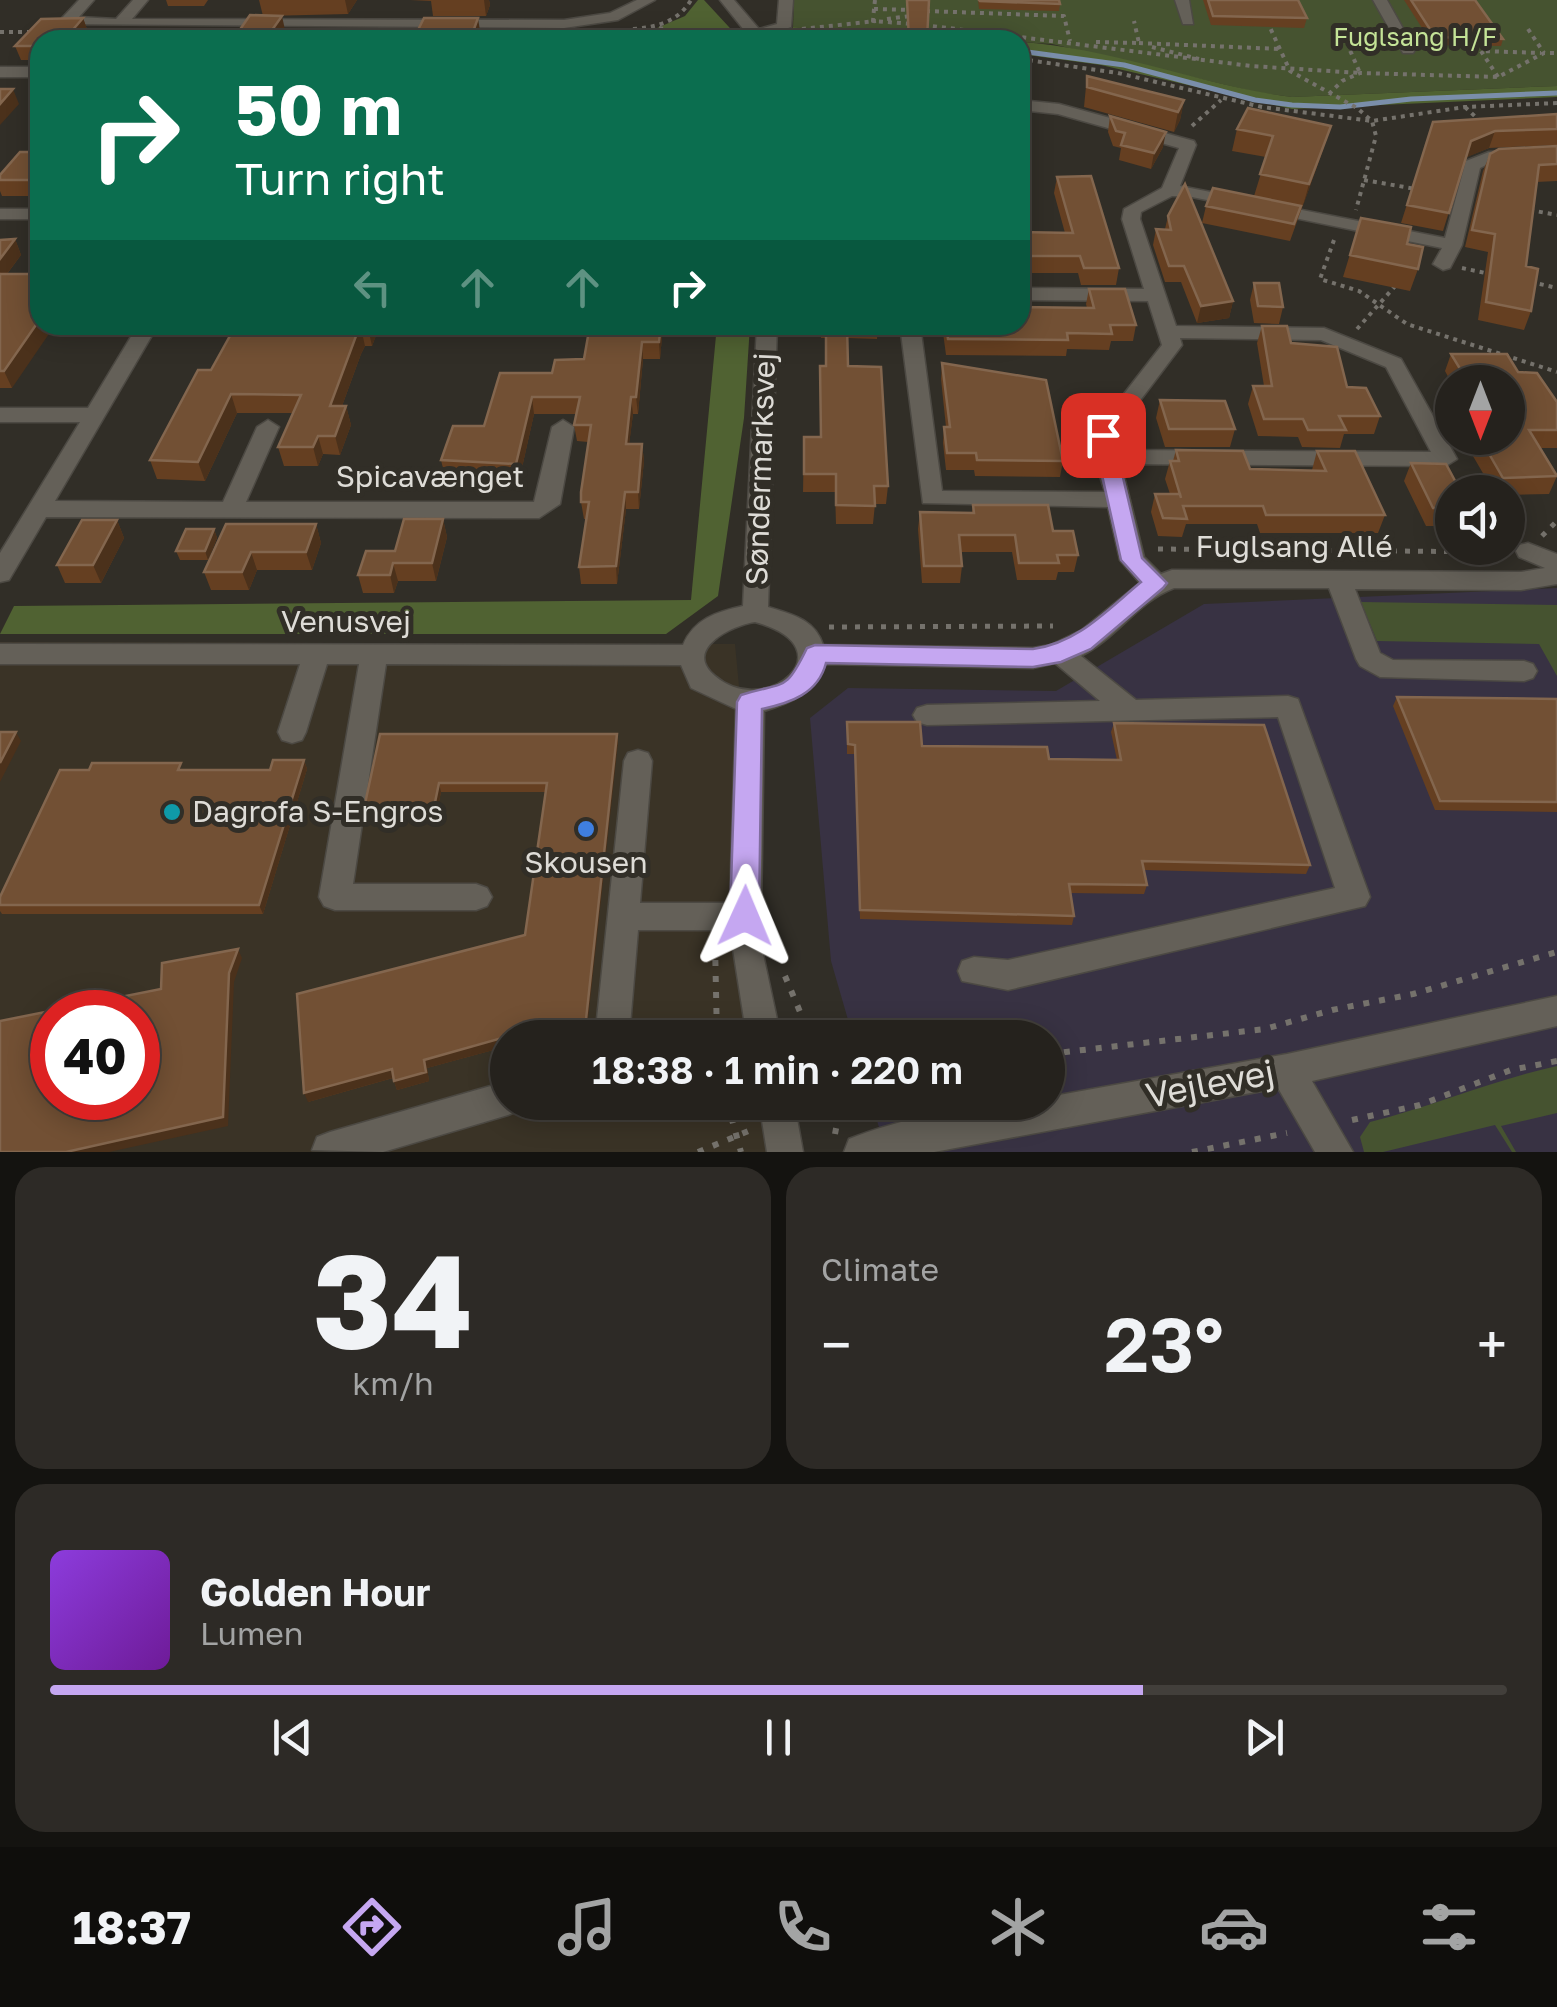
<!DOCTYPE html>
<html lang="en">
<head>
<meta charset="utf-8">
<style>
  :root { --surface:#25221d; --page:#2d2a26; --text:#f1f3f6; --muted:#a3a4a4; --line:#423f3b; --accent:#c5a7f1 }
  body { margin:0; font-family:"Golos Text",sans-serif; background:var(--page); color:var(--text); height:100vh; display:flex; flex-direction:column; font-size:38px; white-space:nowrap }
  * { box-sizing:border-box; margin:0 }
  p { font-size:32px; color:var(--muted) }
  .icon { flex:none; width:55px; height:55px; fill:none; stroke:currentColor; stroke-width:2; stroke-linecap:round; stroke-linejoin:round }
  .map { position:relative; height:1152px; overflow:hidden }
  .panel { display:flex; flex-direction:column; gap:15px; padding:15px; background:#141310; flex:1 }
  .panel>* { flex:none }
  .hud { position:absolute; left:30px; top:30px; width:1000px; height:305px; border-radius:30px; box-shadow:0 5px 25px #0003,0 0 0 2px var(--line); background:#0b6e4f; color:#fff; overflow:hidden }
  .needle { width:65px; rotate:180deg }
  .fabs { position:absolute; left:1435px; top:365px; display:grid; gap:20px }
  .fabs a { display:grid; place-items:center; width:90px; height:90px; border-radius:50%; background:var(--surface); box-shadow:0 5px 25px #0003,0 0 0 2px var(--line); font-size:50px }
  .speed { position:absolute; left:30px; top:990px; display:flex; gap:20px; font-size:50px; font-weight:700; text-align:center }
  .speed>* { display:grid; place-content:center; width:130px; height:130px; border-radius:50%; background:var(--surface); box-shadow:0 5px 25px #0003,0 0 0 2px var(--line); line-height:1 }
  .speed .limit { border:15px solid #d22; background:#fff; color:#111 }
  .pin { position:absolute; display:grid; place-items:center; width:85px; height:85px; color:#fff; margin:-42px; border-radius:20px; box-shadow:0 5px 15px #0006 }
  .me { position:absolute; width:110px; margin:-55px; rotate:1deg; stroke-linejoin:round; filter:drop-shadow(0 0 8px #0008) }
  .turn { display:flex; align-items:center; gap:35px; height:210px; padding:0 40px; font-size:45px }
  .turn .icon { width:130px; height:130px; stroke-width:2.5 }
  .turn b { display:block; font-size:70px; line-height:85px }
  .lanes { display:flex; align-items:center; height:95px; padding:0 40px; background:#0003; justify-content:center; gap:50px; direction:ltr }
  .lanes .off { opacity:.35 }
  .big { font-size:75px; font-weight:600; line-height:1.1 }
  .panel .widget { flex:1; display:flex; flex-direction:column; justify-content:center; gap:15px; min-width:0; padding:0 35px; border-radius:30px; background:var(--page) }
  .panel .dial { align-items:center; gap:0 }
  .dial b { font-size:130px; line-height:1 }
  .song { display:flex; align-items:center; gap:30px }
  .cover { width:120px; height:120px; border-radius:15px; background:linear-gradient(135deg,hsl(270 70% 55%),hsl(280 70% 35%)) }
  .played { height:10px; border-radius:5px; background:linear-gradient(90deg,var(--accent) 75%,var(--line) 75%) }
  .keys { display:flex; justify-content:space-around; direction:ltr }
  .heat { display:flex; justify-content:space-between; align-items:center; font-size:55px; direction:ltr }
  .panel .tiles { flex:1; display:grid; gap:15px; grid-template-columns:1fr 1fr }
  .widget:last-child { grid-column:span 2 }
  .trip { position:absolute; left:490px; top:1020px; width:575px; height:100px; border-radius:50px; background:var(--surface); box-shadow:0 5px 25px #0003,0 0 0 2px var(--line); font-weight:600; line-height:100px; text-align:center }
  .menu { display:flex; height:160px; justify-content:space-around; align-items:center; background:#0f0e0c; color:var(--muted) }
  .menu .icon { width:70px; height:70px }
  .menu .current { color:var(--accent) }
  .menu b { font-size:45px; color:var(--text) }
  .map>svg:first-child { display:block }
</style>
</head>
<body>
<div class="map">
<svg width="1557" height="1152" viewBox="0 0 1557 1152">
  <rect width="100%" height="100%" fill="#312e27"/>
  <path fill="#383243" d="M1557 588V1152H886L872 1103 1048 1102V1038L853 1037 831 961 810 718 848 688 1056 691 1204 604Z"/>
  <path fill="#3a3326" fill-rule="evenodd" d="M0 642 735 644 772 1037 508 1038V1102L778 1103 783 1152H0ZM52 1012H138V1098H52Z"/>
  <path fill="#465330" d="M794 0H1557V86L1292 97 1256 92 1052 44 793 27Z
    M1361 602 1557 605V676L1539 644 1377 641Z
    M1557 1066V1113L1501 1126 1516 1152H1512L1495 1125 1383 1152H1364L1360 1137 1370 1122C1434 1106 1493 1080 1557 1066Z"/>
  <path fill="#506232" d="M698 0H704L741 40H677L650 31 685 16Z
    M793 27 995 40 789 36Z
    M1020 42C1115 48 1199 85 1292 97L1557 86V97L1292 109 1101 65 1020 54Z
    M717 325H750L744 418 718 596 666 634H0L14 606 691 600Z"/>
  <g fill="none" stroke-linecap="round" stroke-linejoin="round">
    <path stroke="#7a8eaa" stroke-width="5" d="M794 36 907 40
      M1020 51 1124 65 1255 100 1292 105 1340 107 1411 99 1557 93"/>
    <g stroke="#4c4943" stroke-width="3">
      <path id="minor" d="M79 0H94L79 17 116 19 133 0H148L132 19 564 20 610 13 637 0H655L618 20 564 28 62 24V18Z
        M720 0H734L759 29 777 24 779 0H793L791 27 765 36 767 40H752Z
        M1175 0H1189L1193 24H1183Z
        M1373 0H1387L1415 50 1413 53H1403Z
        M0 67H40V77H0Z
        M1020 100 1059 104 1194 141 1196 145 1180 186 1445 238 1466 161 1489 152 1557 149V159L1492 162 1480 168 1462 245 1450 268 1443 270 1433 264 1442 248 1187 196H1172L1141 212 1140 219 1176 326 1324 328 1401 359 1457 459 1446 466 1121 464 1144 557 1161 574 1172 570 1521 572 1545 568 1519 557 1516 551 1519 545 1528 543 1557 554V584L1521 590 1355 589 1380 653 1393 660 1524 661 1533 664 1537 671 1533 678 1524 681 1380 677 1360 666 1356 659 1329 588H1174C1137 602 1116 639 1081 656L1136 700 1288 696 1298 699 1370 897 1365 906 1008 990 962 981 958 971 962 961 974 957 1008 960 1335 888 1278 717 927 725 917 722 913 715 917 708 927 705 1100 701 1055 663 1033 668 824 664C811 694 794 702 764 711L761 916 763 954 781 1038H747L730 930H638L629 1038H595L624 761 628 753 638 750 648 753 652 761 640 903H730L736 709 691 688 681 665 386 664 353 884H476L487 888 492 897 487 906 476 910H335L324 906 319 897 359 664H327L306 732 302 740 292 743 282 740 278 732 300 664H0V644L683 645C694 619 716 612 743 606L757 325H777L768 607C791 614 815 619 823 645L1033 648 1051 645 1082 630 1140 583 1120 560 1108 507 923 503 900 325H920L942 491 1105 492 1094 457 1092 435 1162 345 1148 301 1020 300V288L1144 289 1122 219 1124 209 1162 188 1179 148 1058 114 1020 110ZM1180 338 1321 340 1386 367 1431 452 1118 450 1114 435 1182 345ZM755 622C850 648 766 720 715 676 682 649 733 625 755 622Z
        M0 209H40V219H0Z
        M138 325H158L55 501 223 502 257 427 268 420 279 427 246 502H534L552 427 563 420 574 427 560 504 539 518 46 517 9 580 0 582V553L80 422H0V408H88Z
        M1557 996V1026L1312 1081 1353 1152H1315L1278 1088 934 1152H844L849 1139C906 1116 987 1102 1048 1102V1097L1287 1054Z
        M508 1081V1102H524L520 1110 508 1115 383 1152 312 1150 317 1137 330 1132Z
        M759 1102H794L803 1152H767Z"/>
    </g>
    <path stroke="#75726c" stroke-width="4" stroke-dasharray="4 5" stroke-linecap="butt" d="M875 0 874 9 910 10
      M874 9 873 21 913 24
      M926 11 1064 16 1070 41
      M887 19 910 16
      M1267 21 1290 71 1357 108 1372 121 1376 136 1356 210
      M924 25 1251 66 1360 73 1349 48
      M659 28 692 35 732 36
      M633 29C657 27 678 22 691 0
      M802 29 876 21
      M1528 29 1544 53
      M0 32H32
      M795 39 810 40
      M1096 42 1139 43 1134 21
      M1139 43 1280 49
      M1152 47 1199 59
      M1020 59 1118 73 1262 107 1372 121 1465 107 1557 103
      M1498 77 1481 51 1541 53
      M1329 94 1342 81 1360 73 1498 77 1544 53H1557
      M1465 107 1481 122
      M1192 126 1221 100
      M1364 180 1416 189
      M1530 210 1557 215
      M1334 240 1320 279 1359 291 1407 324 1557 372
      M1462 268 1490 274
      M1531 282 1557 288
      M1357 329 1396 285"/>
    <path stroke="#75726c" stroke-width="5" stroke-dasharray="5 8" stroke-linecap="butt" d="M1542 536 1557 521
      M1158 549 1507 552
      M829 627 1053 626"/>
    <path stroke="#75726c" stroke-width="6" stroke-dasharray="6 10" stroke-linecap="butt" d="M715 944 717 1038
      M785 976 811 1038
      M1048 1054 1265 1029 1332 1010 1413 994 1557 952
      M727 1102 741 1152
      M1352 1120 1420 1105 1511 1070 1557 1061
      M835 1134 841 1102
      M698 1152 751 1130
      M1192 1152 1287 1133"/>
    <use href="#minor" fill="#646058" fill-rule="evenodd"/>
  </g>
  <path fill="#653f21" d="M166 0H208L204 6H168Z
    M259 0H357L348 14 266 16 285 30 278 40H220L239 31 263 16Z
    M410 0H489L490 5 486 16H433L431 1Z
    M978 0H1059L1060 4 1059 11 979 9Z
    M1203 0H1298L1307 18 1304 28 1211 25Z
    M1404 0H1475L1503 39 1501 46 1433 45Z
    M83 18 88 32 81 40H40V60H21L15 46Z
    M1087 76 1184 100 1180 120 1174 132 1084 107Z
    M1248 108 1324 147 1290 241 1202 223 1206 206 1254 196 1266 157 1232 151 1237 129Z
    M1557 114V145L1489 148 1466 157 1443 231 1401 223 1433 122Z
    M1110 116 1163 147 1151 169 1119 160 1121 148 1113 146 1108 132Z
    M1557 146V181L1536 182 1526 266 1531 311 1524 330 1478 320 1488 252 1465 247 1483 171 1490 154Z
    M40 152V196H2L0 191V175Z
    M1057 177 1119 268 1116 285H1081L1078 273H1020V232L1065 233 1054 193Z
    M1168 216 1233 301 1229 318 1197 323 1181 282H1165L1153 245 1156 229H1165Z
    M1361 218 1407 244 1418 269 1410 291 1343 277Z
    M15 239 21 255 7 274 12 388H0V240Z
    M1254 283 1283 307 1279 324 1254 323 1250 300Z
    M1089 289 1136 325 1133 341H1111L1109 350 1067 349 1066 356 946 355 942 325H1020L1087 308 1086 304Z
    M236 325H380L372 346H365L361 354 342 406H346L351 425 340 455 323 454 318 466H284L278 447 293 413H237L205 481 157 479 150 460 211 370Z
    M663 325 660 359H643L638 414H633L629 444H642L644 461 639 509H626L617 584H581L579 567 586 519H584L581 502 588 442 577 441 574 425 577 414H534L519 481 445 477 441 460 552 373Z
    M820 325H878L877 339 847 338 848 366 888 486 886 504H875L873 524H836L835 492H803L804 437H821L826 366 825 338H821Z
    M1262 326 1291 343 1347 387 1380 416 1374 434H1344L1340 448 1302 447 1298 437 1258 436 1248 404 1253 386H1264L1257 343Z
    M1451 354 1518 372 1557 402V448H1539L1557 476 1549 494 1508 495V492H1494L1470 451 1474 442 1472 438H1508V382H1452V384L1445 371Z
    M942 363 1063 461 1060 477 975 476 974 470H946L943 443 944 427H946L941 379Z
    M1160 400 1235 429 1230 447H1165L1156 418Z
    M1176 450 1250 469 1312 470 1317 451 1385 515 1378 533H1260L1257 524H1186L1182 537 1158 536 1151 512 1155 494H1170L1165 479 1170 461H1173Z
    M1411 463 1452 492V526H1426L1404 481Z
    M973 505 1053 531 1078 555 1074 572H1058L1056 580H1017L1012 552H961L962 566 960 583H922L918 529 920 512 972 513Z
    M443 519 447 537 436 581H398L394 593H363L358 575Z
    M117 520 124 538 101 583H65L57 565Z
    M316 524 321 543 312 570H257L249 590H211L204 572Z
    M214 529 217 538 208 560H180L176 551Z
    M1397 697 1557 699V812L1435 810 1393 706Z
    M847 722 922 746 1049 759 1117 760 1111 732 1114 723 1310 865 1306 874 1144 870 1147 885 1144 894 1070 893 1074 916 1072 925 860 919 855 754H847Z
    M380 734H617L618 743 508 1038V1046L427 1068 429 1081 397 1090 393 1078 308 1102 525 935 546 792H441L435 821 366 822 363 813Z
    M304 760 307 769 263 914H2L0 911V897L184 770H270Z"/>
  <path fill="#4b311b" d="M345 0H357L348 14Z
    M484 0H489L490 5 486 16Z
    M282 16 285 30 278 40H265Z
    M83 18 88 32 81 40H64Z
    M478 18 480 31 477 40H470Z
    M13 89 19 104 0 125V104Z
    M1184 100 1180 120 1174 132 1178 112Z
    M1331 126 1324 147 1303 206 1309 184Z
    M1495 131 1489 148 1465 158 1471 141Z
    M1166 132 1163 147 1151 169 1154 153Z
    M15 239 21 255 3 279 0 272V259Z
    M1233 301 1229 318 1197 323 1201 306Z
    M40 319V325H55L12 388 4 371Z
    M369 325H380L372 346 368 328Z
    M661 325H663L660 359 659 342Z
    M361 328 365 346 361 354 335 425 330 406 356 336Z
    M642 342 643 359 638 414 636 397Z
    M231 394 237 413 205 481 198 462Z
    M532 397 534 414 519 481 516 464Z
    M631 397 633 414 627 461 626 444Z
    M346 406 351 425 340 455 335 436Z
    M318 436 323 454 318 466 313 447Z
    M642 444 644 461 639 509 638 492Z
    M625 492 626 509 617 584 616 566Z
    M443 519 447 537 436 581 432 563Z
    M117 520 124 538 101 583 93 565Z
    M316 524 321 543 312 570 306 552Z
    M214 529 217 538 208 560 205 551Z
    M251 552 257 570 249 590 242 572Z
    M393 563 398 581 394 593 390 575Z
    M16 732 21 741 0 782V763Z
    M617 734 618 743 586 1038H584Z
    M304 760 307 769 263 914 259 905Z
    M439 783 441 792 435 821 433 812Z
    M238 949 242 958 234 982 228 1126 109 1152H66L229 973Z
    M523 1032 524 1038H508V1046L427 1068 429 1081 397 1090 394 1081 424 1060Z
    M392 1069 396 1077 308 1102 304 1093Z"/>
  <path fill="#725034" stroke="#83664e" stroke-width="2.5" fill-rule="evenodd" d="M907 0H929L927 40H909Z
    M979 0H1059L1060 4 980 1Z
    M1208 0H1298L1307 18 1213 16Z
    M1411 0H1475L1503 39 1435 37Z
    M250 15 282 16 265 40H220L227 31H239Z
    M83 18 64 40H40V46H15L41 19Z
    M424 18H478L470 40H374L376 36H415Z
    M1087 76 1143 90 1184 100 1178 112 1087 87Z
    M0 89H13L0 104Z
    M1248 108 1331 126 1309 184 1260 174 1273 136 1237 129Z
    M1557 114V129L1495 131 1471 141 1449 213 1407 205 1433 122Z
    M1110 116 1166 132 1154 153 1121 145 1125 133 1116 131Z
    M1557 146V164L1539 165 1526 266 1538 269 1531 311 1486 302 1495 234 1472 230 1490 154 1499 149Z
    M20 152H40V180H0V175Z
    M1091 176 1119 268H1084L1080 256H1020V232L1073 233 1057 177Z
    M1185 184 1233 301 1201 306 1184 266H1169L1156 229 1171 230 1168 216Z
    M1213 188 1301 206 1294 224 1206 206Z
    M1361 218 1411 227 1407 244 1423 247 1418 269 1350 255Z
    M15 239 0 259V240Z
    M0 274H40V319L4 371H0Z
    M1254 283H1279L1283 307 1258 306Z
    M1089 289H1125L1136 325H1110L1112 334 1067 333 1068 340 948 339 946 325H1020V307L1094 308Z
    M236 325H369L368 328H361L356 336 330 406H346L335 436H318L313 447H278L301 395 231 394 198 462 150 460 198 370H211Z
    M590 325H661L659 342H642L636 397H631L626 444H642L638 492H625L616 566 579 567 589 502H581V492L591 425H574L580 397H532L516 464 441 460 453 426H484L500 373H552L555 360 584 359Z
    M826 325H847L848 366 881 367 888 486H874L875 506 836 505V474H804V437H821L820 366H826Z
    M1262 326H1287L1291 343 1337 347 1347 387 1366 388 1380 416H1339L1346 430H1308L1303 419H1264L1253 386H1272Z
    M1451 354H1507L1518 372 1537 373 1557 402V430H1529L1557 476 1503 478 1480 438H1508V382H1468Z
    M942 363 1046 380 1063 461 977 460 976 453H947L944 427H950Z
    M1160 400 1225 401 1235 429H1169Z
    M1176 450 1243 451 1250 469 1326 471 1317 451H1355L1385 515H1266L1263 506H1183L1187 519 1163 518 1155 494H1180L1181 498 1170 461H1179Z
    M1411 463 1446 464 1461 492H1452V508H1433Z
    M973 505H1048L1053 531H1073L1078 555H1057L1059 563H1019L1015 535H959L962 566H924L920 512 974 513Z
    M404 519H443L432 563H393L390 575H358L366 551H395Z
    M82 520H117L93 565H57Z
    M226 524H316L306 552H251L242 572H204Z
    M186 529H214L205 551H176Z
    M1397 697 1557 699V802L1440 801Z
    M847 722H920L922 746 1047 747 1049 759 1121 760 1114 723 1264 725 1310 865 1142 861 1147 885 1069 884 1074 916 860 910 855 745 848 744Z
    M0 732H16L0 763Z
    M380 734H617L584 1038H524L523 1032 424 1060 426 1072 394 1081 392 1069 304 1093 297 994 525 935 547 783H439L433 812 363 813Z
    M273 760H304L259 905H0V897L60 770H89L92 763H181L178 770H270Z
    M238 949 229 973 223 1117 66 1152H0V1021L161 989 162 963ZM52 1012H138V1098H52Z"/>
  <path fill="#c5a7f1" stroke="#806d9d" stroke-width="2.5" d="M1103 429 1113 435 1142 558 1167 583 1163 588 1091 649 1061 662 1033 667 826 663C818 694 790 703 762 709L759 916 755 925 745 929 735 925 730 916 737 702 741 695C786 681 785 693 807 648L815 645 1033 649C1078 643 1107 610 1141 582L1121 560 1093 435Z"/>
  <circle fill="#0f9aa8" stroke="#312e27" stroke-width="4" cx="172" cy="812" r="10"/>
  <circle fill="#3f7fe0" stroke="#312e27" stroke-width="4" cx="586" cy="829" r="10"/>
  <g text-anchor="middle" stroke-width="10" stroke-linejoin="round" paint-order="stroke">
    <g font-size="25" fill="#c4e397" stroke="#312e27">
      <text x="1415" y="46">Fuglsang H/F</text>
    </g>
    <g font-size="30" fill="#dedcd7" stroke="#312e27">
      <text transform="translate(761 469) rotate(-88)" y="10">Søndermarksvej</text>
      <text x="430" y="487">Spicavænget</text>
      <text x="1294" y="557">Fuglsang Allé</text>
      <text x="346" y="632">Venusvej</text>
    </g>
    <g font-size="30" fill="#dedcd7" stroke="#312e27" text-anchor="start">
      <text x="192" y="822">Dagrofa S-Engros</text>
      <text x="586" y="873" text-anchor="middle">Skousen</text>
    </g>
    <g font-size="35" fill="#dedcd7" stroke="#312e27">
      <text transform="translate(1210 1084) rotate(-11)" y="12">Vejlevej</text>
    </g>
  </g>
</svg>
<div class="fabs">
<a><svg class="needle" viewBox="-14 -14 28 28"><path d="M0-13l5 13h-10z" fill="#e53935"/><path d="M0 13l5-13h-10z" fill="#a3a4a4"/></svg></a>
<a><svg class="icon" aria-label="sound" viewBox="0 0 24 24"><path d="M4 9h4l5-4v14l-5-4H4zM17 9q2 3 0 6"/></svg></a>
</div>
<div class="speed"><div class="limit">40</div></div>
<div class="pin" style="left:1103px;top:435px;background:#d93025"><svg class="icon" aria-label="arrive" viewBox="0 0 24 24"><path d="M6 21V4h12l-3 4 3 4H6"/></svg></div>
<svg class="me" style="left:745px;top:916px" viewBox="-20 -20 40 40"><path d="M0-17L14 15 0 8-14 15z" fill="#c5a7f1" stroke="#fff" stroke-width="4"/></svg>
<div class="trip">18:38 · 1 min · 220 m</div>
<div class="hud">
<div class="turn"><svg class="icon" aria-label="right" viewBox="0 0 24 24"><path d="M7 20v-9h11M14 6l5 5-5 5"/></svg><div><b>50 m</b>Turn right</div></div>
<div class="lanes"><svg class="icon off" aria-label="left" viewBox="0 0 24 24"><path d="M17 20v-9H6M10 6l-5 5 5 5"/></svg><svg class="icon off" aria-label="ahead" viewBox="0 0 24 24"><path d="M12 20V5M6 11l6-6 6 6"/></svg><svg class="icon off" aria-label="ahead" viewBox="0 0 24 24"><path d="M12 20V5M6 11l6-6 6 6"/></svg><svg class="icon" aria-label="right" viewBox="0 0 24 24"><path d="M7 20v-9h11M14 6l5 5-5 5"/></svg></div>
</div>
</div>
<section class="panel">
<div class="tiles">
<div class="widget dial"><b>34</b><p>km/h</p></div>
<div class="widget"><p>Climate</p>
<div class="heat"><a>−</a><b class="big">23°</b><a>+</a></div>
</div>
<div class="widget">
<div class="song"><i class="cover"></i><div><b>Golden Hour</b><p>Lumen</p></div></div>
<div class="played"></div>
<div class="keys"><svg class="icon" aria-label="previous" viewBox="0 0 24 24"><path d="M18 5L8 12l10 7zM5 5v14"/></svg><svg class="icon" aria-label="pause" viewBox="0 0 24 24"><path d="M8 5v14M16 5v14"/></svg><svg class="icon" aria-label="next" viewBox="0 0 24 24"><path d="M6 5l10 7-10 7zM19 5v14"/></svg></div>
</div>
</div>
</section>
<nav class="menu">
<b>18:37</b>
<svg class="icon current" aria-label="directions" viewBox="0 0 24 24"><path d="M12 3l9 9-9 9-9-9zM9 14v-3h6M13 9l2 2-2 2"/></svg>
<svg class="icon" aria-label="music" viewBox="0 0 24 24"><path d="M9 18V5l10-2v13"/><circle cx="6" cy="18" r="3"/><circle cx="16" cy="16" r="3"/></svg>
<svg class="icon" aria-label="phone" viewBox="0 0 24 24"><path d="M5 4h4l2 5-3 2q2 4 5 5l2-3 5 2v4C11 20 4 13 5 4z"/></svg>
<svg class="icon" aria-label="climate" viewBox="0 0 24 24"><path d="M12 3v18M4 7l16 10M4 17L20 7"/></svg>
<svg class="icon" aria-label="car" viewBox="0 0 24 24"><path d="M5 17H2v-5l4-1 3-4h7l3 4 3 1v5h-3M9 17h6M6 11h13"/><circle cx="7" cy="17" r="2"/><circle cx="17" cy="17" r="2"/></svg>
<svg class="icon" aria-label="filters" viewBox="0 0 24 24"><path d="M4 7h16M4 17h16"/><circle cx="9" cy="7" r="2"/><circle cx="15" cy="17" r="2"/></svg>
</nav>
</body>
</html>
